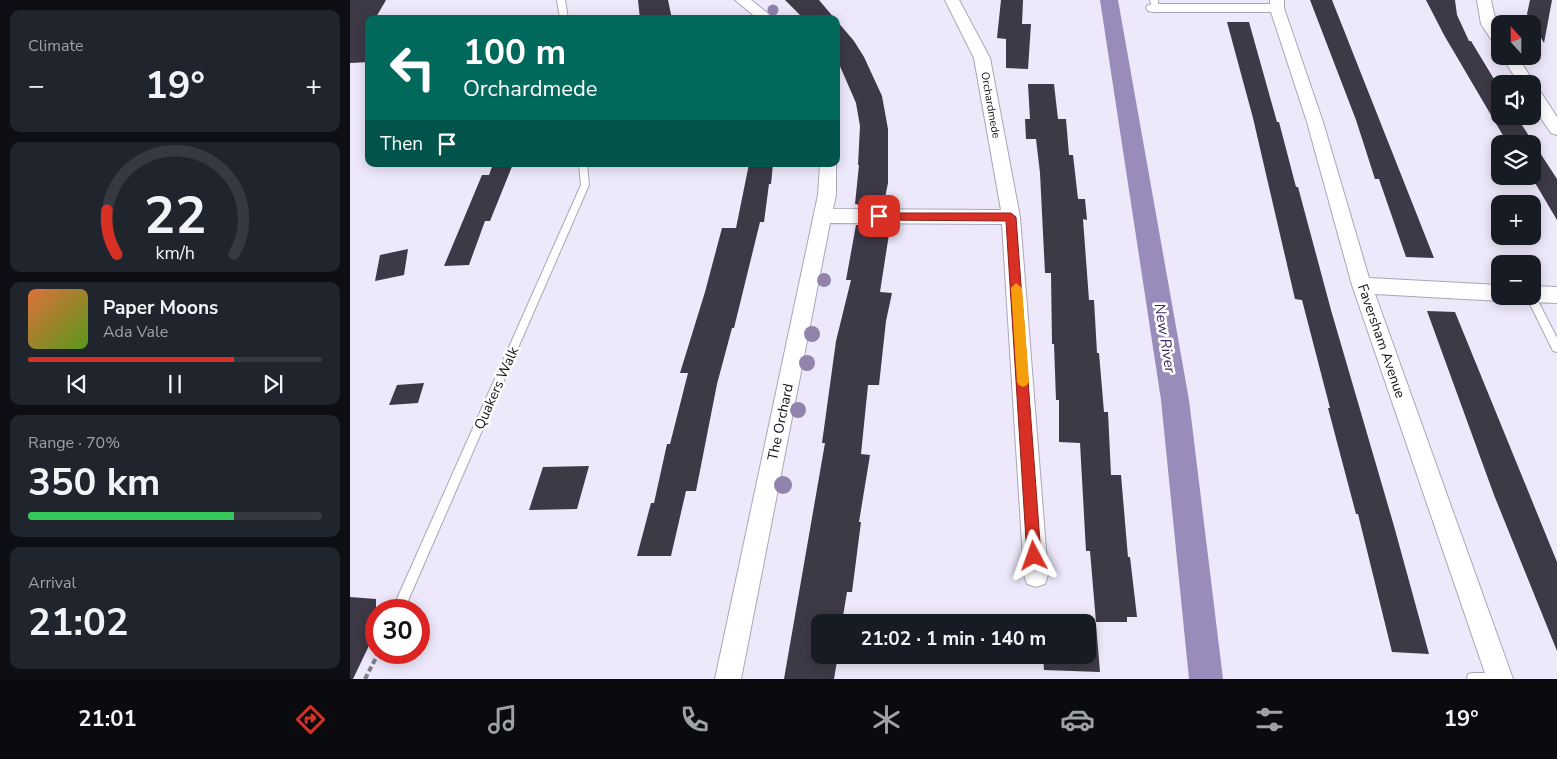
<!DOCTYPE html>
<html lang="en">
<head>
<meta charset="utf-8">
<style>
  :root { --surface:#171b24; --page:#20242c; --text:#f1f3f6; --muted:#9ea1a6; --line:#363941; --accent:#d93025 }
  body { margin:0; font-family:"Nunito Sans",sans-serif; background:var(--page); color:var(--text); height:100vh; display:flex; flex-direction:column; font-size:19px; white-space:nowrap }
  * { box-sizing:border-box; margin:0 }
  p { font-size:16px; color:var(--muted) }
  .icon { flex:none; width:28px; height:28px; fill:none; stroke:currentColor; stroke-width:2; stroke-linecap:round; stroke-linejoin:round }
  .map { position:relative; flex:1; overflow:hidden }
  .details { display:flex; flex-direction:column; gap:10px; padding:10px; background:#0d0f14; width:350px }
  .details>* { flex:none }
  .top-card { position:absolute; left:15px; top:15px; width:475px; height:152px; border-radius:10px; box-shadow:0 2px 12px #0003; background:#00695c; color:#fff; overflow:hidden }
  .needle { width:32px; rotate:339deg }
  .fabs { position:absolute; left:1141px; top:15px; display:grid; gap:10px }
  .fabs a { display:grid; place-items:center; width:50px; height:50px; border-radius:10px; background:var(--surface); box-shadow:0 2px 12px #0003; font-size:25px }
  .speed { position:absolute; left:15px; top:599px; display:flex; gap:10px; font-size:25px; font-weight:700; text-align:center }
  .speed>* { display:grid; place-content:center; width:65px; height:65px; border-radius:50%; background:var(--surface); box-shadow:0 2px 12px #0003; line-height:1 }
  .speed .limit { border:8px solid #d22; background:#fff; color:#111 }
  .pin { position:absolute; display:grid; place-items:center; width:42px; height:42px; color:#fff; margin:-21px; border-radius:10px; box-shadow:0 2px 8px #0006 }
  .me { position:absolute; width:55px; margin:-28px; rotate:356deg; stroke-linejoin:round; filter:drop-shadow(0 0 4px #0008) }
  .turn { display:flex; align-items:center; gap:18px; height:105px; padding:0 15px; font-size:22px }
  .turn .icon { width:65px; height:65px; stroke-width:2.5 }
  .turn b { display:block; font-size:35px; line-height:42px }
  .then { display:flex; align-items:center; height:48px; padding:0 15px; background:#0003; gap:10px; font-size:19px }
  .big { font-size:38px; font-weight:700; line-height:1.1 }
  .details .tile { flex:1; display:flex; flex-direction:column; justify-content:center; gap:8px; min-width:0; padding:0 18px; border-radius:10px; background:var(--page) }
  .details .dial { align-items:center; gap:0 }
  .dial svg { height:130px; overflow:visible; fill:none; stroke:var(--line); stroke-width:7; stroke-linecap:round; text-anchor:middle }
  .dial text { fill:var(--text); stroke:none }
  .song { display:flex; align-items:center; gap:15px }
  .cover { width:60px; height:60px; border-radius:8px; background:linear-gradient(135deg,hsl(20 70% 55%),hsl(90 70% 35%)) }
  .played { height:5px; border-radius:2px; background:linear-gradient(90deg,var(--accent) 70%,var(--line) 70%) }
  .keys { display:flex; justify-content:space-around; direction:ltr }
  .heat { display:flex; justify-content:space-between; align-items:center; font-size:28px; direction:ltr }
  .charge { height:8px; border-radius:4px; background:linear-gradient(90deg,#34c759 70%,var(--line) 0) }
  .trip { position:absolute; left:461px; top:614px; width:285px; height:50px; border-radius:10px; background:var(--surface); box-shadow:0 2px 12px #0003; font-weight:700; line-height:50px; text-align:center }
  .tabs { display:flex; height:80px; justify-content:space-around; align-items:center; background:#090b0e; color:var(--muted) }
  .tabs .icon { width:35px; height:35px }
  .tabs .selected { color:var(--accent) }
  .tabs b { font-size:22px; color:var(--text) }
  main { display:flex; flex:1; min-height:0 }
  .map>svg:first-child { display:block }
</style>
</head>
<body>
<main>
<section class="details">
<div class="tile"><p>Climate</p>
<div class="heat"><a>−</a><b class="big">19°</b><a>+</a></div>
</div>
<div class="tile dial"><svg viewBox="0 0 100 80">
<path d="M14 69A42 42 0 1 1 86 69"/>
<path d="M14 69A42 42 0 0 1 8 42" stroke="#d93025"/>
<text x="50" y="56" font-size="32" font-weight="700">22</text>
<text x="50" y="72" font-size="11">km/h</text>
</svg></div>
<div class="tile">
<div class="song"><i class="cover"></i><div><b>Paper Moons</b><p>Ada Vale</p></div></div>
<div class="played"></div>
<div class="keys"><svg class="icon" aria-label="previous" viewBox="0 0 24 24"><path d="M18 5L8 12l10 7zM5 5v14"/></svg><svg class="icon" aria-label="pause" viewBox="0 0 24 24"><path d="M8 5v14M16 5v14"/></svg><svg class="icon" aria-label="next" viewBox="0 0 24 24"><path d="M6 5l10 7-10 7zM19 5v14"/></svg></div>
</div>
<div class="tile"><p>Range · 70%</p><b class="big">350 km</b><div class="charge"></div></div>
<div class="tile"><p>Arrival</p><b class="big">21:02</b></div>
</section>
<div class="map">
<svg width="1207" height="679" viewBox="0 0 1207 679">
  <rect width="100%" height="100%" fill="#ede8fa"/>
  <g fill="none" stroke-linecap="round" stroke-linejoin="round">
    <path fill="#9a8cba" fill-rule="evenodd" d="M750 0H768L839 400 873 679H839L811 400Z"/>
  </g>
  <path fill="#3d3947" d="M0 0H36L25 19H19V62L0 63Z
    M288 0H318L322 19H290Z
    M435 0H469L485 19H454Z
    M651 0H673L672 24H681L678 69 656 68V39L647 38Z
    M960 0H982L1084 258 1056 257 1029 179H1025L1006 120Z
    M1076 0H1105L1107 15 1119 41H1121L1150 89V116H1166L1207 179V220L1181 176H1182V144H1158L1094 35Z
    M1180 0H1202L1194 43 1177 14Z
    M486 20 504 41 514 57 532 96 538 129V183L533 207H510V205L505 204 509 165H508L510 126 506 103 486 57Z
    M877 22H899L927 122H929L946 187H948L981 310 1044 526 1079 654 1042 652 1008 514H1006L978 408H980L952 300 945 299 903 118Z
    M678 84H704L708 119H716L719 155H723L728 199H735L737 220 733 219 739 300H744L747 353H749L754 412H758L761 475H771L778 557H780L787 617H777V622H746L740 551H736L730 443 709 442V400H706L704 344H702L701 273H695L690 173 686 139H676L675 119H680Z
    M143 164H163L140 221H135L119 265 94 266 132 175H139Z
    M399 164H423L421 184H419L414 222H410L384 328H382L367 384 346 491H336L321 556H287L301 503H304L317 444H320L338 373H330L355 292 372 228H386Z
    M506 225H531L530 233 539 234 530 292 542 293 536 321 529 385H518L511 454 520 455 509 522H511L502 592H497L492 622H470V655H488L484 679H434L475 443H472L486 341 501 280H496Z
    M58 249 54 275 25 281 30 255Z
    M1077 311 1105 312 1207 562V651L1144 495Z
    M74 383 68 403 39 405 47 385Z
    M239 466 227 509 179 510 193 467Z
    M0 597 26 599V631L3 679H0Z
    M738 623 746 624 750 672 694 670 693 655H738Z"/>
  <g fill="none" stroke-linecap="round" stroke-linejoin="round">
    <g stroke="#aaa6b7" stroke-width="2">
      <path id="service" d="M207 0H215L218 19H210Z
        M800 0H808L809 10H803Z
        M229 164H237L239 185 54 610H42L231 185Z
        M1182 293H1184L1207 338V352L1203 351 1176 296H1182Z
        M1123 673H1149L1154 674 1155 679H1117L1118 674Z"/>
    </g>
    <g stroke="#aaa6b7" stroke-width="2">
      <path id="minor" d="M385 0H401L425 19H408Z
        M595 0H609L640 58 670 217 698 575 695 584 686 587 677 584 674 575 652 224 480 223 391 679H365L468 195 470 164H486V195L483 209 651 210 624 58Z
        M920 0H934V8L973 122 1019 278 1150 285V296H1158L1150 301 1025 294 1163 679H1137L1002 285 957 122 921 12H803L798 11 796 8 798 5 803 4H920Z
        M1127 0H1141C1144 16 1150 30 1150 47L1145 45 1131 24Z
        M1152 56H1167L1185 84 1183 87 1188 88 1207 117V135L1201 133 1182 105V84H1169Z
        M1182 286 1207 287V303L1182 302 1175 300 1174 296H1182Z"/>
    </g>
    <path stroke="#807d8a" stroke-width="4" stroke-dasharray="5.5 3" stroke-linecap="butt" d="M15 679 29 652"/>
    <use href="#service" fill="#fff" fill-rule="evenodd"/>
    <use href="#minor" fill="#fff" fill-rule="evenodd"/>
  </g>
  <g fill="#9183ab">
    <circle cx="423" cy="10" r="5.5"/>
    <circle cx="474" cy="280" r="7"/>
    <circle cx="462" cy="334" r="8"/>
    <circle cx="457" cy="363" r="8"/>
    <circle cx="448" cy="410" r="8"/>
    <circle cx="433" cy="485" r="9"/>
  </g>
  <path fill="#d93025" stroke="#8d1f18" d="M529 213H661L666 217 691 556 689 561 684 563 679 561 677 556 656 221 529 220 524 216Z"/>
  <path fill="#f59e0b" d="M666 283 672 288 679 382 677 385 673 387 669 385 667 382 661 288Z"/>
  <g text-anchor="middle" stroke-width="5" stroke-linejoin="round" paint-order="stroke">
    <g font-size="11" fill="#100f15" stroke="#fff">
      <text transform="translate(641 105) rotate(80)" y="4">Orchardmede</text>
    </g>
    <g font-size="14" fill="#100f15" stroke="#fff">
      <text transform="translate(1032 341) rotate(71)" y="5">Faversham Avenue</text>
      <text transform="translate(146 388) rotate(-66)" y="5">Quakers Walk</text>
      <text transform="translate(430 422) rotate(-78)" y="5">The Orchard</text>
    </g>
    <g font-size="15" font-style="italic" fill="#3f2963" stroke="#fff">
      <text transform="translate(815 338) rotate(81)" y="5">New River</text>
    </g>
  </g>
</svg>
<div class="fabs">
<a><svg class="needle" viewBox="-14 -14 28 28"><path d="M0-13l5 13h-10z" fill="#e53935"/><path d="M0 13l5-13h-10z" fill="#9ea1a6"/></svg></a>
<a><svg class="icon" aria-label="sound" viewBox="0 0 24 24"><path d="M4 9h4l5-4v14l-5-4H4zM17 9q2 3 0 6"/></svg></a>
<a><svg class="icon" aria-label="layers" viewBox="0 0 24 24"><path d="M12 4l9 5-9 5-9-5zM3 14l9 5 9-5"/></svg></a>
<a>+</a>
<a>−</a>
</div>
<div class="speed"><div class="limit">30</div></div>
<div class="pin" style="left:529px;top:216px;background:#d93025"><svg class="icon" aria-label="arrive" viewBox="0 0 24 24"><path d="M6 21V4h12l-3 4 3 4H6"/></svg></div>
<svg class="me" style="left:684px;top:556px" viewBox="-20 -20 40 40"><path d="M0-17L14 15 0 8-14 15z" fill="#d93025" stroke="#fff" stroke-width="4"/></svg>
<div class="trip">21:02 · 1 min · 140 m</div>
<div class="top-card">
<div class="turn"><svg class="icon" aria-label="left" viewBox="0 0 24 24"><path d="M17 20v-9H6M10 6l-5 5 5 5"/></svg><div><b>100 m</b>Orchardmede</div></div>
<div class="then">Then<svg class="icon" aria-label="arrive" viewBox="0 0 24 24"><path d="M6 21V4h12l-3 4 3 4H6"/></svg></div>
</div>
</div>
</main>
<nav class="tabs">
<b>21:01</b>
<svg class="icon selected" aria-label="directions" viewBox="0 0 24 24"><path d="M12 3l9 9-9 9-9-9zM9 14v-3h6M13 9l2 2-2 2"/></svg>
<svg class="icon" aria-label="music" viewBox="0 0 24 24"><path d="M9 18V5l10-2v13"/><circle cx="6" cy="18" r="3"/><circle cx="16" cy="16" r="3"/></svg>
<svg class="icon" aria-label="phone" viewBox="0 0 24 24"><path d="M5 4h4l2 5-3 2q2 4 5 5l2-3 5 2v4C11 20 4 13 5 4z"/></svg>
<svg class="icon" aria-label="climate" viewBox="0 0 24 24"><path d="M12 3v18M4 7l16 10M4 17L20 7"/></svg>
<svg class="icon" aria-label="car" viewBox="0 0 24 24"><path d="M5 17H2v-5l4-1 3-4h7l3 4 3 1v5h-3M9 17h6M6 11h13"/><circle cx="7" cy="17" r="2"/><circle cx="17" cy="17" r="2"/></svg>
<svg class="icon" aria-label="filters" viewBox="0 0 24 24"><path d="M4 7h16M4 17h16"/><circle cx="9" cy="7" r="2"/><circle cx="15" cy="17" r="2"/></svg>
<b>19°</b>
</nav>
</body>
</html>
